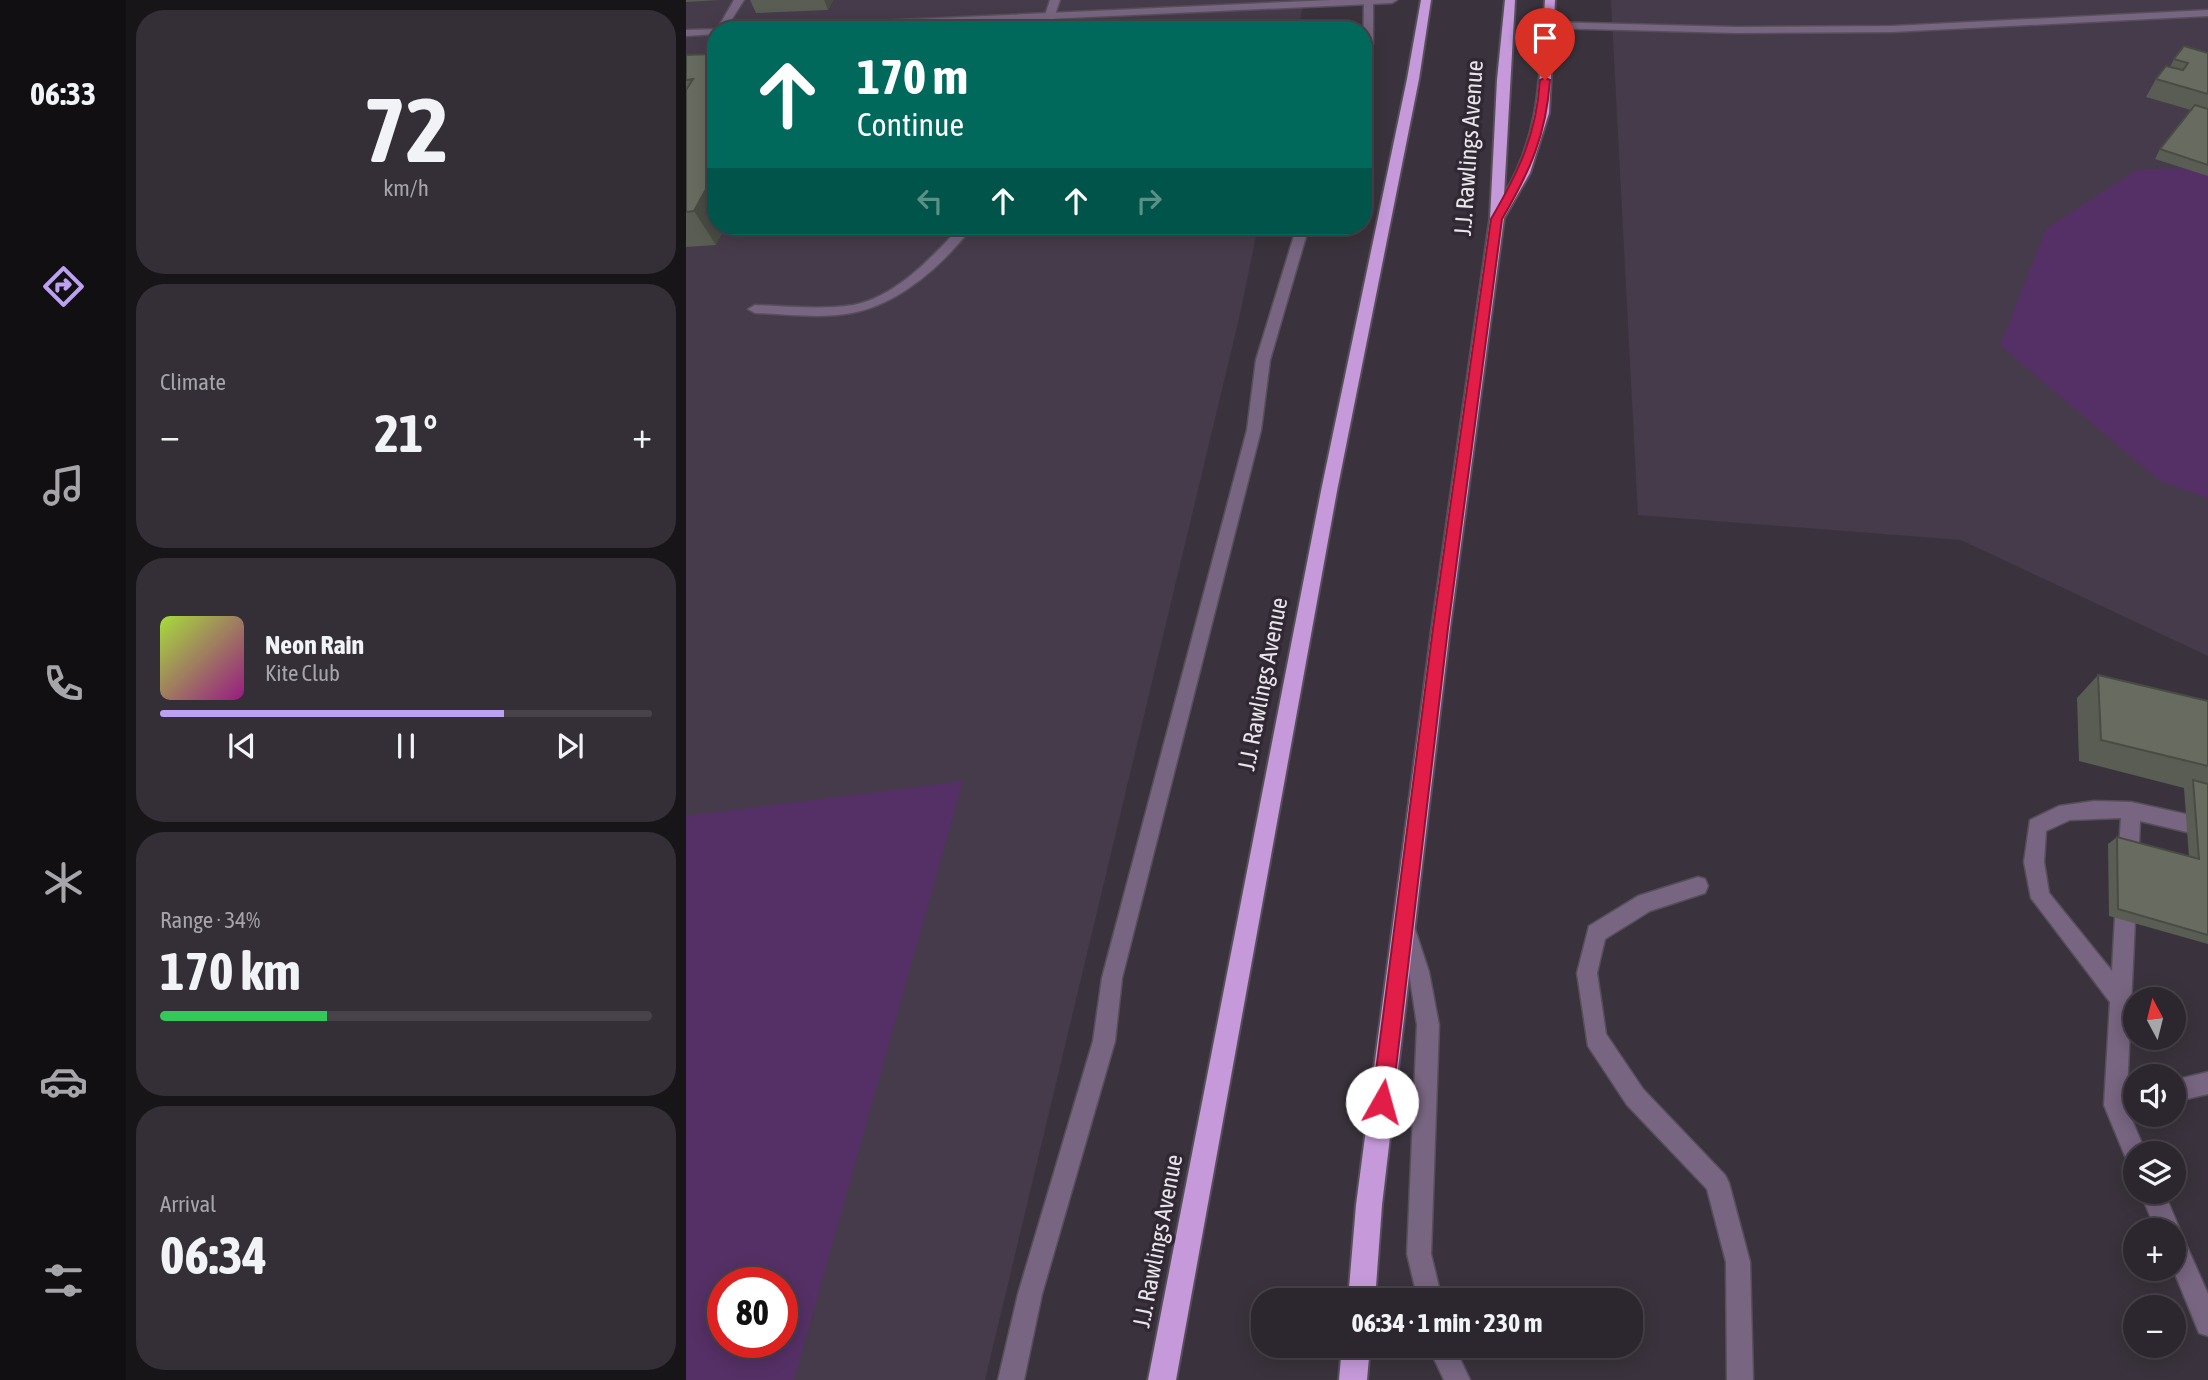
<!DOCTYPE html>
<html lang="en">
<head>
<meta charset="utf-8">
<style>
  :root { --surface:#2c262e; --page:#342e36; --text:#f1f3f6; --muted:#a6a5aa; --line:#48434a; --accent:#bca0f2 }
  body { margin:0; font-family:"Asap Condensed",sans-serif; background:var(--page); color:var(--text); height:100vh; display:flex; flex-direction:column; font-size:26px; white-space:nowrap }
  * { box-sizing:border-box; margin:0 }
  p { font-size:23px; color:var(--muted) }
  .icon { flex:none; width:38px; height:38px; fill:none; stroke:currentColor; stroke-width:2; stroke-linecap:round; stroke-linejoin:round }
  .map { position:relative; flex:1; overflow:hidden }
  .panel { display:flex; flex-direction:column; gap:10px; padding:10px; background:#181519; width:560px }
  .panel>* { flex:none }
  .hud { position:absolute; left:21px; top:21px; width:665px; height:214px; border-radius:28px; box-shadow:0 4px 18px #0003,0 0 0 2px var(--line); background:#00695c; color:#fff; overflow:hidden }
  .needle { width:46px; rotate:353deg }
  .fabs { position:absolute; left:1437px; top:987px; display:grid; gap:14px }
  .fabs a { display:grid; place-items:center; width:63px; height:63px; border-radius:50%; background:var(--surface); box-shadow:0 4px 18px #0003,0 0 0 2px var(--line); font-size:35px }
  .speed { position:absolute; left:21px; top:1267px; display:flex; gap:14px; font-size:35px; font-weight:700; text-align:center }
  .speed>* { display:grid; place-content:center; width:91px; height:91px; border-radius:50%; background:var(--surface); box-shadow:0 4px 18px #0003,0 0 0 2px var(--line); line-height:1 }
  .speed .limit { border:10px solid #d22; background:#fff; color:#111 }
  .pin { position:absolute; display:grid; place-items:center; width:60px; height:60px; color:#fff; margin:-72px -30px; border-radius:50% 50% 50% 0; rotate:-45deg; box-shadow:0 0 7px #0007 }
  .pin .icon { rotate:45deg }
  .me { position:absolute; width:77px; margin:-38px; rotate:7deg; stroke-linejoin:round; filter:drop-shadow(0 0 5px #0008) }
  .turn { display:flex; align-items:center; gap:24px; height:147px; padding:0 35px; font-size:32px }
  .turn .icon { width:91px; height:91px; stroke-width:2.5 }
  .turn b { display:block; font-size:49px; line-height:60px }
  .lanes { display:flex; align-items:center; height:66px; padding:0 35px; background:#0003; justify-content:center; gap:35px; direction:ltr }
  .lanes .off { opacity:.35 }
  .big { font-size:52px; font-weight:700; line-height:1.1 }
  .panel .tile { flex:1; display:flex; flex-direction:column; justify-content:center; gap:10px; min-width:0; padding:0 24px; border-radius:28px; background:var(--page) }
  .panel .dial { align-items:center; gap:0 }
  .dial b { font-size:91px; line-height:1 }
  .song { display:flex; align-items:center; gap:21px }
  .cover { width:84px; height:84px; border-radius:10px; background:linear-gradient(135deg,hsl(80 70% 55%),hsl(310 70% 35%)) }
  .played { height:7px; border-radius:4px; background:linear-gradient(90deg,var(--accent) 70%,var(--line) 70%) }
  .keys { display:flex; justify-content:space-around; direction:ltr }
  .heat { display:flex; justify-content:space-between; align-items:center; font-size:38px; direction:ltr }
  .charge { height:10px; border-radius:5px; background:linear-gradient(90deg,#34c759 34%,var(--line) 0) }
  .trip { position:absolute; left:565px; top:1288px; width:392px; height:70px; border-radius:28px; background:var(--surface); box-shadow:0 4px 18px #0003,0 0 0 2px var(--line); font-weight:700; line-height:70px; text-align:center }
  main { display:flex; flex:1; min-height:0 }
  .tabs { display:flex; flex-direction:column; width:126px; justify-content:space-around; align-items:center; background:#120f12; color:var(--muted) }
  .tabs .icon { width:49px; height:49px }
  .tabs .active { color:var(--accent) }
  .tabs b { font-size:32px; color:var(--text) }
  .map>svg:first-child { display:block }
</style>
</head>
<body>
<main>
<nav class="tabs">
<b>06:33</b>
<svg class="icon active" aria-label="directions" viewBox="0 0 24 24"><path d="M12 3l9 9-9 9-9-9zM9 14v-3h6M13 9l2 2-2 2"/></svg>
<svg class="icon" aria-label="music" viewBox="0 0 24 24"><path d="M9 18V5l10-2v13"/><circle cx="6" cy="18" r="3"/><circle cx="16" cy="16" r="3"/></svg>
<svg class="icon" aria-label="phone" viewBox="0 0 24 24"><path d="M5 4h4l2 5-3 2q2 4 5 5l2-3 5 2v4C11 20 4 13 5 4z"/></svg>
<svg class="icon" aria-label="climate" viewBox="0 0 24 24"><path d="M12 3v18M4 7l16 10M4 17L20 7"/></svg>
<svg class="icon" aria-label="car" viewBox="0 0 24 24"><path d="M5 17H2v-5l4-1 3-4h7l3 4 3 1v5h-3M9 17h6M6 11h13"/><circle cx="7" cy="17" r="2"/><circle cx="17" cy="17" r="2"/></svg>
<svg class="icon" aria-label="filters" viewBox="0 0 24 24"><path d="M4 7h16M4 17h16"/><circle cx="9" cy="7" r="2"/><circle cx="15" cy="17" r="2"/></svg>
</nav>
<section class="panel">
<div class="tile dial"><b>72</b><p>km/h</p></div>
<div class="tile"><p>Climate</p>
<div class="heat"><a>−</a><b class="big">21°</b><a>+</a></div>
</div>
<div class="tile">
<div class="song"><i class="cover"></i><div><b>Neon Rain</b><p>Kite Club</p></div></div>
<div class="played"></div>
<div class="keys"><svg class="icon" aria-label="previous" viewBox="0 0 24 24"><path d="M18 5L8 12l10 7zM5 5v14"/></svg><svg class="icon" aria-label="pause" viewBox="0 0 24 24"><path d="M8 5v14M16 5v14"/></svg><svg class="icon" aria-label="next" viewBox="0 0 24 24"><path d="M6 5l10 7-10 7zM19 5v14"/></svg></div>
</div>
<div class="tile"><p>Range · 34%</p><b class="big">170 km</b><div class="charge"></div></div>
<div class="tile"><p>Arrival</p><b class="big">06:34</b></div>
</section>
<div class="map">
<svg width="1522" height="1380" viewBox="0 0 1522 1380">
  <rect width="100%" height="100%" fill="#3a333d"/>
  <path fill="#463b4a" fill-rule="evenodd" d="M0 0H618L612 30H30V226H572L554 314 299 1380H0ZM37 1283H96V1342H37Z
    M925 0H1522V656L1275 540 952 515Z"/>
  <path fill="#553066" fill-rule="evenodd" d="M1522 168V498L1474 481 1314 345 1360 229 1452 169Z
    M277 781 108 1380H0V816ZM37 1283H96V1342H37Z"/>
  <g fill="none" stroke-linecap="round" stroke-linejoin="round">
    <g stroke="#564f59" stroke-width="3">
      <path id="service" d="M48 0H58L39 30 30 31Z
        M364 0H374L369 15V30H359V15Z
        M687 0V43L682 66 677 69 678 1Z
        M1522 10V16L1206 32 1050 33 863 28 858 25 863 22 1050 27 1206 26Z
        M275 226H287C258 264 214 304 166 313 135 319 101 314 69 313L62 309 69 305C101 306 135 310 167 305 210 297 246 257 275 226Z
        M611 226H623L584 360 575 430 436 978 429 1041 356 1294 338 1380H312L332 1294 407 1041 416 978 561 430 570 360Z
        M1408 801 1445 802 1522 819V837L1454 821 1452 864 1449 870 1442 873 1435 870 1432 864 1435 818 1384 820 1360 831 1358 862 1363 893 1426 971 1430 899 1433 892 1440 890 1447 892 1450 899 1441 1091 1449 1089V1111L1443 1113 1460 1153H1449V1164L1441 1161 1418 1105 1424 1002 1345 898 1338 862 1344 820 1373 806Z
        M1012 877 1019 879 1022 886 1019 893 964 911 919 939 911 973 920 1034 957 1089 1039 1175 1043 1183 1064 1262 1067 1380H1041L1040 1262 1021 1189 941 1105 902 1046 891 973 903 926 952 896Z
        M1522 1072V1094L1488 1102V1080Z
        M1454 1192H1478L1494 1230 1493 1233 1496 1235 1522 1294V1336L1513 1333 1487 1269 1488 1230H1470Z"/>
    </g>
    <g stroke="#564f59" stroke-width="3">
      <path id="minor" d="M645 0H711L706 3 127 30H54L59 27Z
        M33 29 30 30V34L0 36V30Z"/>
    </g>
    <g stroke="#564f59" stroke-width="3">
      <path id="tertiary" d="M719 917 726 920 743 972 753 1025 745 1254 756 1300H732L721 1254 731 1025 723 972 709 927 712 920Z
        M742 1346H768L784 1380H758Z"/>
    </g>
    <g stroke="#564f59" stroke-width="4">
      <path id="trunk" d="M735 0H745L733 79 651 491 490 1380H462L635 491 721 79Z
        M819 0H829L818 195C856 133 854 70 859 0H869L863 113 844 173 818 218 764 628 696 1205 689 1300H662L670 1205 746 628 804 219 811 80Z
        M656 1346H684L681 1380H653Z"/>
    </g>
    <use href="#service" fill="#786581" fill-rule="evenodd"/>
    <use href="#minor" fill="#786581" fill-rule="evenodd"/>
    <use href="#tertiary" fill="#786581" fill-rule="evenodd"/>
    <use href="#trunk" fill="#c69ada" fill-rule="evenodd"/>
  </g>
  <path fill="#595d53" d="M0 0H33L0 2Z
    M64 0H147L142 10 70 13Z
    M1522 53V176L1469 159 1474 149 1505 110 1460 97 1470 79 1484 67 1488 59Z
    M24 54 30 245 0 247V55Z
    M1412 675 1522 701V944L1423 916 1422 844 1431 837 1503 857 1498 788 1393 761 1391 698Z"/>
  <path fill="#494c43" d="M138 0H147L142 10Z
    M30 171V226H40L30 245 8 211Z"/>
  <path fill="#686c60" stroke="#494c43" stroke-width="2" d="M109 24 106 30H39L40 28Z
    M30 45V171L8 211 0 212V90L7 79 0 80V55L24 54Z
    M1498 46 1522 53V94L1470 79 1480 66 1497 70 1502 63 1488 59Z
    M1509 105 1522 109V165L1474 149Z
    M1412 675 1522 701V766L1415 740Z
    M1507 780 1522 784V935L1432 909 1431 837 1513 859Z"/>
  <path fill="#e11d48" stroke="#92132f" stroke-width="2" d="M859 78 864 80C860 136 844 171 816 219L762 628 706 1102 703 1110 696 1113 689 1110 686 1102 747 628 805 219C833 171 850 136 854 80Z"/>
  <g text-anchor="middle" stroke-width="7" stroke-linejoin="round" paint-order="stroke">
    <g font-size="24" fill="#eae5ec" stroke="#302933">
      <text transform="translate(783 148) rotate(-86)" y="8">J.J. Rawlings Avenue</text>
      <text transform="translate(577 684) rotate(-79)" y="8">J.J. Rawlings Avenue</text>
      <text transform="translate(472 1241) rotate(-79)" y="8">J.J. Rawlings Avenue</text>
    </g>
  </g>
</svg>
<div class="fabs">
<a><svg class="needle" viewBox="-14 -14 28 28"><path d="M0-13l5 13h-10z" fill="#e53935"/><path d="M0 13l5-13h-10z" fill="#a6a5aa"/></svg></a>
<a><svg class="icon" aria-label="sound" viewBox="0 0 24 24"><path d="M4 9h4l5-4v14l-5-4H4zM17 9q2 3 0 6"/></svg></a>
<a><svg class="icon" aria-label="layers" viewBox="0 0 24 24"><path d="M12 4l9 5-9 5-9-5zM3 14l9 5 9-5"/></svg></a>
<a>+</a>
<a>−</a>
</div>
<div class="speed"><div class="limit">80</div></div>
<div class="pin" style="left:859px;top:80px;background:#d93025"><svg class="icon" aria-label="arrive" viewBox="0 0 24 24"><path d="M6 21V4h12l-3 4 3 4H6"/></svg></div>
<svg class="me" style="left:696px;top:1102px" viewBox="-20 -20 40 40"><circle r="19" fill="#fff"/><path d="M0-13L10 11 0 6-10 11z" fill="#e11d48"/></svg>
<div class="trip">06:34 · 1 min · 230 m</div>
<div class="hud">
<div class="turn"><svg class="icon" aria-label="ahead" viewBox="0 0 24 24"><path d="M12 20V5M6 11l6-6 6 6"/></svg><div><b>170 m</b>Continue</div></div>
<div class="lanes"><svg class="icon off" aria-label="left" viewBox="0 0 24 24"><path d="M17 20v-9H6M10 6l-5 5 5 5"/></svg><svg class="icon" aria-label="ahead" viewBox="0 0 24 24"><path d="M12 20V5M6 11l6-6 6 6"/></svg><svg class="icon" aria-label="ahead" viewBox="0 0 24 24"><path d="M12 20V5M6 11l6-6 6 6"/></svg><svg class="icon off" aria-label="right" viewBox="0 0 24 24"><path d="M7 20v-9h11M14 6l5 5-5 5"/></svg></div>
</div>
</div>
</main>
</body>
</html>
